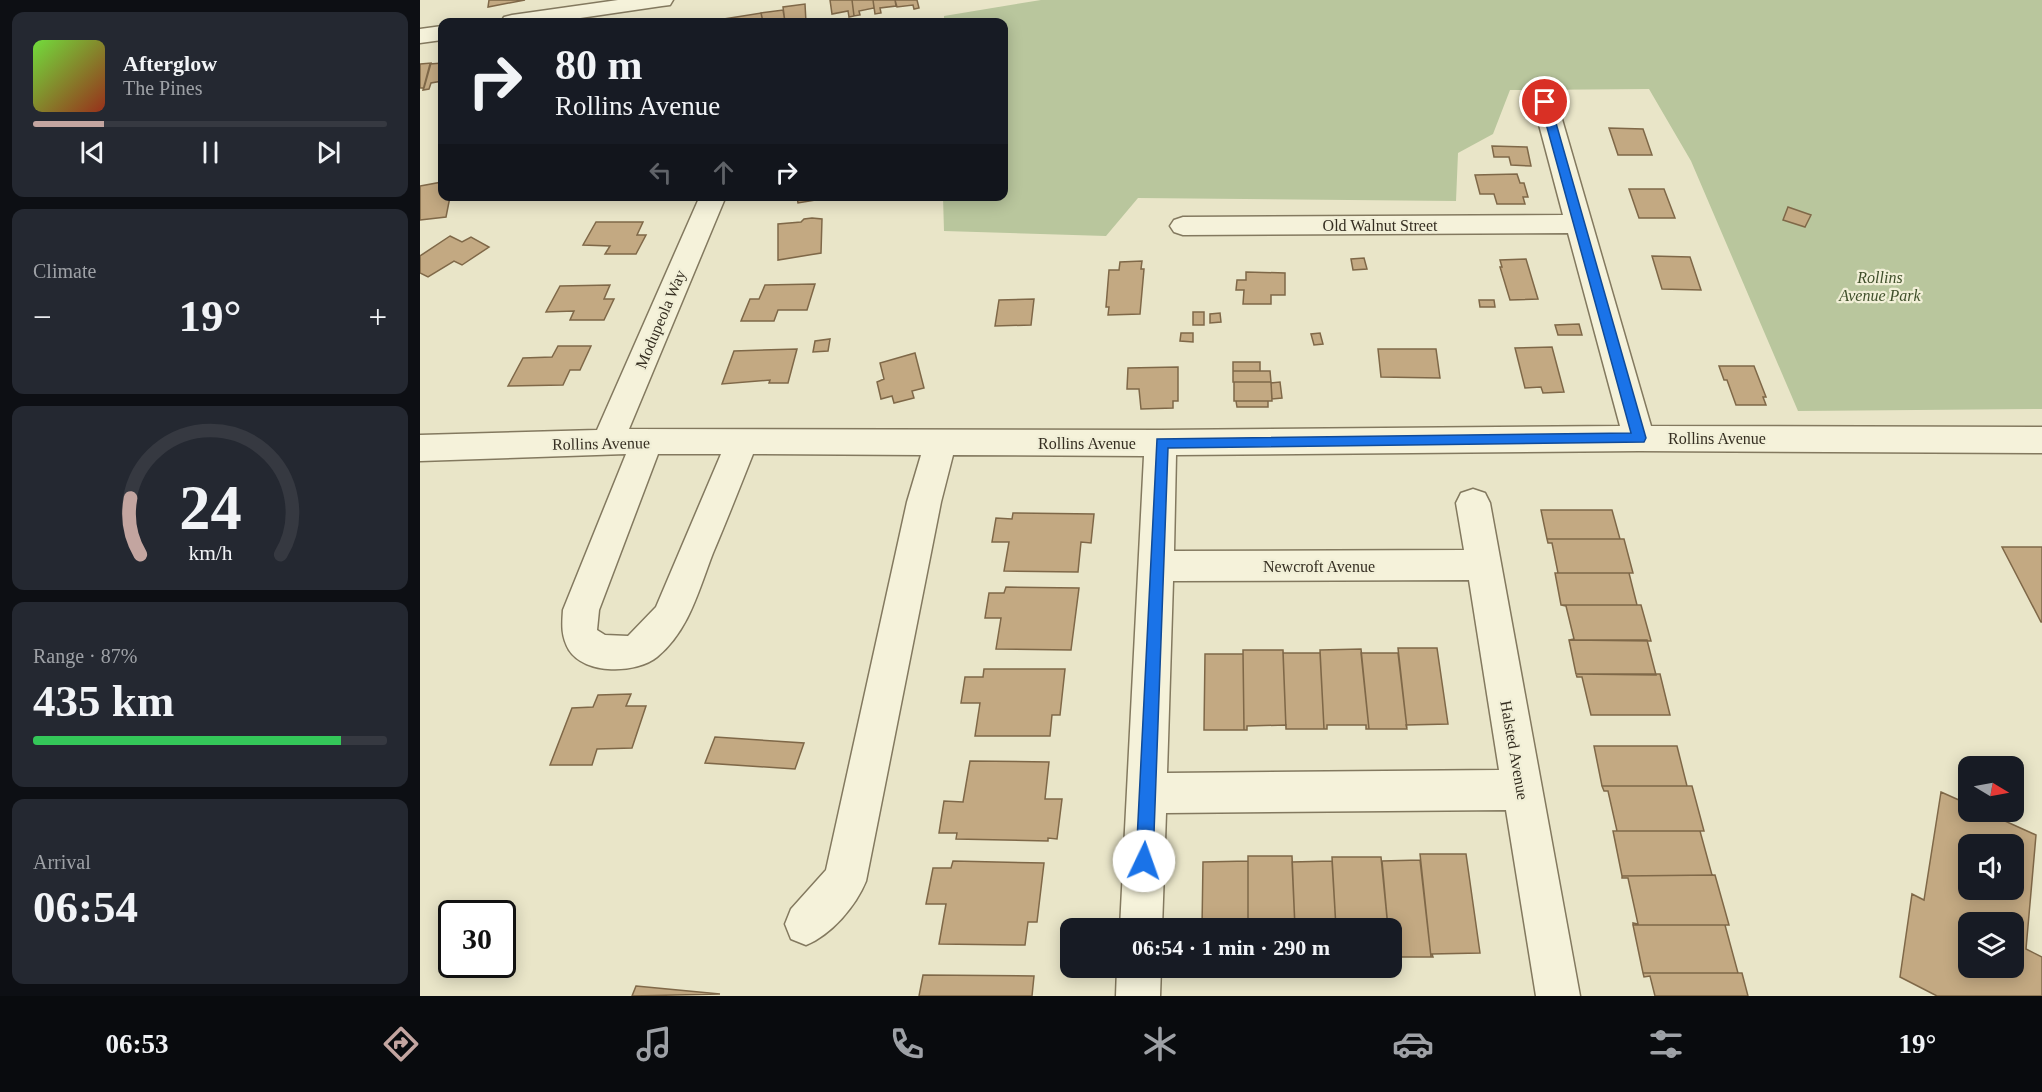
<!DOCTYPE html>
<html lang="en">
<head>
<meta charset="utf-8">
<style>
  :root { --surface:#171b24; --page:#242831; --text:#f1f3f6; --muted:#9ea1a6; --line:#363941; --accent:#c3a5a0 }
  body { margin:0; font-family:Georgia,serif; background:var(--page); color:var(--text); height:100vh; display:flex; flex-direction:column; font-size:22px; white-space:nowrap }
  * { box-sizing:border-box; margin:0 }
  p { font-size:20px; color:var(--muted) }
  .icon { flex:none; width:33px; height:33px; fill:none; stroke:currentColor; stroke-width:2; stroke-linecap:round; stroke-linejoin:round }
  .map { position:relative; flex:1; overflow:hidden }
  .drawer { display:flex; flex-direction:column; gap:12px; padding:12px; background:#0d0f14; width:420px }
  .drawer>* { flex:none }
  .banner { position:absolute; left:18px; top:18px; width:570px; height:183px; border-radius:12px; box-shadow:0 3px 15px #0003; background:#171b24; color:var(--text); overflow:hidden }
  .needle { width:39px; rotate:100deg }
  .fabs { position:absolute; left:1538px; top:756px; display:grid; gap:12px }
  .fabs a { display:grid; place-items:center; width:66px; height:66px; border-radius:12px; background:var(--surface); box-shadow:0 3px 15px #0003; font-size:30px }
  .speed { position:absolute; left:18px; top:900px; display:flex; gap:12px; font-size:30px; font-weight:700; text-align:center }
  .speed>* { display:grid; place-content:center; width:78px; height:78px; border-radius:50%; background:var(--surface); box-shadow:0 3px 15px #0003; line-height:1 }
  .speed .limit { border:3px solid #111; border-radius:9px; background:#fff; color:#111 }
  .pin { position:absolute; display:grid; place-items:center; width:51px; height:51px; color:#fff; margin:-26px; border:3px solid #fff; border-radius:50%; box-shadow:0 2px 6px #0007 }
  .me { position:absolute; width:66px; margin:-33px; rotate:3deg; stroke-linejoin:round; filter:drop-shadow(0 0 4px #0008) }
  .turn { display:flex; align-items:center; gap:21px; height:126px; padding:0 18px; font-size:27px }
  .turn .icon { width:78px; height:78px; stroke-width:2.5 }
  .turn b { display:block; font-size:42px; line-height:51px }
  .lanes { display:flex; align-items:center; height:57px; padding:0 18px; background:#0003; justify-content:center; gap:30px; direction:ltr }
  .lanes .off { opacity:.35 }
  .big { font-size:45px; font-weight:700; line-height:1.1 }
  .drawer .tile { flex:1; display:flex; flex-direction:column; justify-content:center; gap:9px; min-width:0; padding:0 21px; border-radius:12px; background:var(--page) }
  .drawer .dial { align-items:center; gap:0 }
  .dial svg { height:156px; overflow:visible; fill:none; stroke:var(--line); stroke-width:7; stroke-linecap:round; text-anchor:middle }
  .dial text { fill:var(--text); stroke:none }
  .song { display:flex; align-items:center; gap:18px }
  .cover { width:72px; height:72px; border-radius:9px; background:linear-gradient(135deg,hsl(100 70% 55%),hsl(10 70% 35%)) }
  .played { height:6px; border-radius:3px; background:linear-gradient(90deg,var(--accent) 20%,var(--line) 20%) }
  .keys { display:flex; justify-content:space-around; direction:ltr }
  .heat { display:flex; justify-content:space-between; align-items:center; font-size:33px; direction:ltr }
  .charge { height:9px; border-radius:4px; background:linear-gradient(90deg,#34c759 87%,var(--line) 0) }
  .trip { position:absolute; left:640px; top:918px; width:342px; height:60px; border-radius:12px; background:var(--surface); box-shadow:0 3px 15px #0003; font-weight:700; line-height:60px; text-align:center }
  .menu { display:flex; height:96px; justify-content:space-around; align-items:center; background:#090b0e; color:var(--muted) }
  .menu .icon { width:42px; height:42px }
  .menu .current { color:var(--accent) }
  .menu b { font-size:27px; color:var(--text) }
  main { display:flex; flex:1; min-height:0 }
  .map>svg:first-child { display:block }
</style>
</head>
<body>
<main>
<section class="drawer">
<div class="tile">
<div class="song"><i class="cover"></i><div><b>Afterglow</b><p>The Pines</p></div></div>
<div class="played"></div>
<div class="keys"><svg class="icon" aria-label="previous" viewBox="0 0 24 24"><path d="M18 5L8 12l10 7zM5 5v14"/></svg><svg class="icon" aria-label="pause" viewBox="0 0 24 24"><path d="M8 5v14M16 5v14"/></svg><svg class="icon" aria-label="next" viewBox="0 0 24 24"><path d="M6 5l10 7-10 7zM19 5v14"/></svg></div>
</div>
<div class="tile"><p>Climate</p>
<div class="heat"><a>−</a><b class="big">19°</b><a>+</a></div>
</div>
<div class="tile dial"><svg viewBox="0 0 100 80">
<path d="M14 69A42 42 0 1 1 86 69"/>
<path d="M14 69A42 42 0 0 1 9 40" stroke="#c3a5a0"/>
<text x="50" y="56" font-size="32" font-weight="700">24</text>
<text x="50" y="72" font-size="11">km/h</text>
</svg></div>
<div class="tile"><p>Range · 87%</p><b class="big">435 km</b><div class="charge"></div></div>
<div class="tile"><p>Arrival</p><b class="big">06:54</b></div>
</section>
<div class="map">
<svg width="1622" height="996" viewBox="0 0 1622 996">
  <rect width="100%" height="100%" fill="#e9e5c8"/>
  <path fill="#b9c69d" d="M621 0H1622V409L1378 411 1271 161 1229 89 1090 90 1073 134 1038 153 1036 201 718 198 686 236 524 231 523 197 584 196V22H524V16Z"/>
  <path fill="#c3a982" stroke="#7f6848" stroke-width="1.5" fill-rule="evenodd" d="M69 0H105L68 7Z
    M410 0H432L434 16 429 17 428 11 412 14Z
    M432 0H453L454 8 439 11 440 15 434 16Z
    M453 0H475L476 6 460 8 461 13 455 14Z
    M475 0H497L499 8 494 9 493 5 477 7Z
    M385 4 386 22H365L363 7Z
    M363 10 365 22H343L341 13Z
    M341 13 343 22H298V20Z
    M11 63 4 88H0V64Z
    M22 63V81L11 83 9 89 3 90 10 64Z
    M1189 128 1223 129 1232 155H1198Z
    M1072 146 1107 147 1111 166 1091 165 1089 157H1074Z
    M1097 174 1100 183H1104L1108 197H1103L1105 204H1077L1074 194H1060L1055 175Z
    M22 182V196L30 197 26 217 0 220V186Z
    M1209 189H1244L1255 218H1219Z
    M377 196H407V198L378 203Z
    M1368 207 1391 215 1385 227 1363 220Z
    M392 218 402 219 401 253 358 260V224L381 222 384 219Z
    M176 222H223L217 235H226L216 254H185L190 246 163 245Z
    M30 236 42 242 51 237 69 247 42 265 34 261 8 277 0 273V256Z
    M1232 256 1270 257 1281 290 1242 289Z
    M944 258 947 269 933 270 931 259Z
    M1106 259 1118 299 1090 300 1080 267H1082L1080 260Z
    M722 261 721 269H724L720 314 688 315 689 307H686L689 270H699L700 262Z
    M826 272 865 273V295H851V304H823L824 290H816L817 280H826Z
    M395 284 387 310H358L354 321H321L330 299H339L345 285Z
    M190 285 184 299H194L184 320H150L154 311 126 312 140 286Z
    M614 299 611 325 575 326 579 300Z
    M1059 300H1074L1075 307H1060Z
    M773 312H784V325H773Z
    M800 313 801 322 790 323V314Z
    M1159 324 1162 335H1138L1135 325Z
    M761 333H773V342L760 341Z
    M900 333 903 344 894 345 891 334Z
    M410 339 408 351 393 352 395 341Z
    M138 346H171L160 370H150L143 385 88 386 103 358 132 357Z
    M1132 347 1144 392 1123 393 1121 387 1105 388 1095 348Z
    M377 349 368 383H349L350 380 302 384 314 351Z
    M958 349H1016L1020 378 961 377Z
    M495 353 504 388 492 391 494 398 474 403 472 396 461 399 457 382 464 379 460 363Z
    M813 362H840V371H813Z
    M1299 366H1334L1346 397H1343L1346 405H1316L1307 380H1304Z
    M758 367V401H753V408L721 409 719 389H707L708 368Z
    M813 371H850L851 382H813Z
    M814 382H851L852 401H814Z
    M860 382 862 398 852 399 851 383Z
    M816 401H848V407H817Z
    M1121 510H1192L1200 539H1127Z
    M593 513 674 514 671 543 661 542 658 572 584 571 589 542H572L576 518 592 519Z
    M1127 539H1204L1213 573H1138L1132 543H1128Z
    M1582 547H1622V622H1621Z
    M1135 573H1209L1217 605H1141Z
    M586 587 659 588 651 650 576 649 581 618H565L569 593H584Z
    M1141 605H1221L1231 641 1149 640 1154 639 1146 606Z
    M1149 640H1227L1236 675 1156 674Z
    M978 648H1017L1028 724 986 725 987 729Z
    M941 649 949 729H946V725H907V729H904L900 650Z
    M823 650H863L866 729V725L827 726V730H824Z
    M863 653H900L904 729H866Z
    M941 653H978L987 729H949Z
    M785 654H823L824 730H784Z
    M564 669H645L640 715H632L630 736H555L560 703H541L545 677H563Z
    M1156 674H1240L1250 715H1171L1162 677H1157Z
    M211 694 206 706H226L212 748 177 749 172 765H130L152 708 173 707 178 695Z
    M295 737 384 743 375 769 285 763Z
    M1174 746H1257L1267 786H1182Z
    M550 761 629 762 625 799H642L637 839 628 838V841L536 839 537 833H519L524 801 543 802Z
    M1182 786H1272L1284 831H1197L1188 791H1184Z
    M1521 792 1548 804V812H1565L1616 835 1606 949 1622 957V996H1517L1480 977 1492 894 1504 900ZM1548 844H1593V890H1548ZM1548 922H1593V968H1548Z
    M1193 831H1280L1292 875 1202 876Z
    M1000 854H1046L1060 953 1012 954 1013 957H1011Z
    M828 856H872L875 928H828Z
    M912 857H961L968 928H916Z
    M1000 860 1011 957H972V928H968L962 861Z
    M533 861 624 863 617 922H608L605 945 519 944 526 904H506L513 868H531Z
    M828 861V928H782L783 862Z
    M912 861 916 928H875L872 862Z
    M1295 875 1309 925H1213V923L1218 924 1208 878H1202V876Z
    M1213 925H1305L1318 973H1223Z
    M1223 973H1322L1328 996H1235L1230 976 1224 977Z
    M503 975 614 976 612 996H499Z
    M216 986 300 994 212 996Z"/>
  <g fill="none" stroke-linecap="round" stroke-linejoin="round">
    <g stroke="#83795f" stroke-width="3">
      <path id="minor" d="M198 0H253L250 5 242 6 133 22H81L84 17 92 15Z
        M22 26V40L0 43V29Z
        M1125 95 1133 97 1137 102 1231 426 1622 427V453L1219 451 756 455 754 551 1044 550 1036 503 1041 493 1053 489 1065 493 1070 503 1160 996H1116L1086 810 746 813 742 928H700L724 456 533 455 521 502 446 881C436 906 411 935 386 945L371 939 365 924 371 909 406 870 487 502 501 455 333 454C320 487 307 520 293 553 279 589 269 631 237 657 216 674 165 675 149 650 141 636 142 625 143 610L206 454 0 461V435L177 430 280 196H306L209 429 741 430 1200 426 1148 233 763 235 754 232 750 226 754 220 763 217 1143 215 1113 102 1117 97ZM238 454H301L236 607 208 636 185 635 177 630 179 610ZM1049 580 1079 770 747 773 753 581Z
        M697 968H741L740 996H696Z"/>
    </g>
    <use href="#minor" fill="#f5f2da" fill-rule="evenodd"/>
  </g>
  <path fill="#1a73e8" stroke="#114b97" stroke-width="1.5" d="M1122 100 1130 102 1226 438 1224 442 748 448 733 861 731 867 724 869 718 867 716 861 737 439 1211 433 1120 102Z"/>
  <g text-anchor="middle" stroke-width="4.5" stroke-linejoin="round" paint-order="stroke">
    <g font-size="16" fill="#352e21" stroke="#f1efd7">
      <text x="960" y="231">Old Walnut Street</text>
      <text transform="translate(240 319) rotate(-67)" y="6">Modupeola Way</text>
      <text x="1297" y="444">Rollins Avenue</text>
      <text transform="translate(181 443) rotate(-1)" y="6">Rollins Avenue</text>
      <text x="667" y="449">Rollins Avenue</text>
      <text x="899" y="572">Newcroft Avenue</text>
      <text transform="translate(1095 750) rotate(80)" y="6">Halsted Avenue</text>
    </g>
    <g font-size="16" font-style="italic" fill="#3f4f2a" stroke="#f1efd7">
      <text x="1460" y="283">Rollins<tspan x="1460" dy="18">Avenue Park</tspan></text>
    </g>
  </g>
</svg>
<div class="fabs">
<a><svg class="needle" viewBox="-14 -14 28 28"><path d="M0-13l5 13h-10z" fill="#e53935"/><path d="M0 13l5-13h-10z" fill="#9ea1a6"/></svg></a>
<a><svg class="icon" aria-label="sound" viewBox="0 0 24 24"><path d="M4 9h4l5-4v14l-5-4H4zM17 9q2 3 0 6"/></svg></a>
<a><svg class="icon" aria-label="layers" viewBox="0 0 24 24"><path d="M12 4l9 5-9 5-9-5zM3 14l9 5 9-5"/></svg></a>
</div>
<div class="speed"><div class="limit">30</div></div>
<div class="pin" style="left:1125px;top:102px;background:#d93025"><svg class="icon" aria-label="arrive" viewBox="0 0 24 24"><path d="M6 21V4h12l-3 4 3 4H6"/></svg></div>
<svg class="me" style="left:724px;top:861px" viewBox="-20 -20 40 40"><circle r="19" fill="#fff"/><path d="M0-13L10 11 0 6-10 11z" fill="#1a73e8"/></svg>
<div class="trip">06:54 · 1 min · 290 m</div>
<div class="banner">
<div class="turn"><svg class="icon" aria-label="right" viewBox="0 0 24 24"><path d="M7 20v-9h11M14 6l5 5-5 5"/></svg><div><b>80 m</b>Rollins Avenue</div></div>
<div class="lanes"><svg class="icon off" aria-label="left" viewBox="0 0 24 24"><path d="M17 20v-9H6M10 6l-5 5 5 5"/></svg><svg class="icon off" aria-label="ahead" viewBox="0 0 24 24"><path d="M12 20V5M6 11l6-6 6 6"/></svg><svg class="icon" aria-label="right" viewBox="0 0 24 24"><path d="M7 20v-9h11M14 6l5 5-5 5"/></svg></div>
</div>
</div>
</main>
<nav class="menu">
<b>06:53</b>
<svg class="icon current" aria-label="directions" viewBox="0 0 24 24"><path d="M12 3l9 9-9 9-9-9zM9 14v-3h6M13 9l2 2-2 2"/></svg>
<svg class="icon" aria-label="music" viewBox="0 0 24 24"><path d="M9 18V5l10-2v13"/><circle cx="6" cy="18" r="3"/><circle cx="16" cy="16" r="3"/></svg>
<svg class="icon" aria-label="phone" viewBox="0 0 24 24"><path d="M5 4h4l2 5-3 2q2 4 5 5l2-3 5 2v4C11 20 4 13 5 4z"/></svg>
<svg class="icon" aria-label="climate" viewBox="0 0 24 24"><path d="M12 3v18M4 7l16 10M4 17L20 7"/></svg>
<svg class="icon" aria-label="car" viewBox="0 0 24 24"><path d="M5 17H2v-5l4-1 3-4h7l3 4 3 1v5h-3M9 17h6M6 11h13"/><circle cx="7" cy="17" r="2"/><circle cx="17" cy="17" r="2"/></svg>
<svg class="icon" aria-label="filters" viewBox="0 0 24 24"><path d="M4 7h16M4 17h16"/><circle cx="9" cy="7" r="2"/><circle cx="15" cy="17" r="2"/></svg>
<b>19°</b>
</nav>
</body>
</html>
